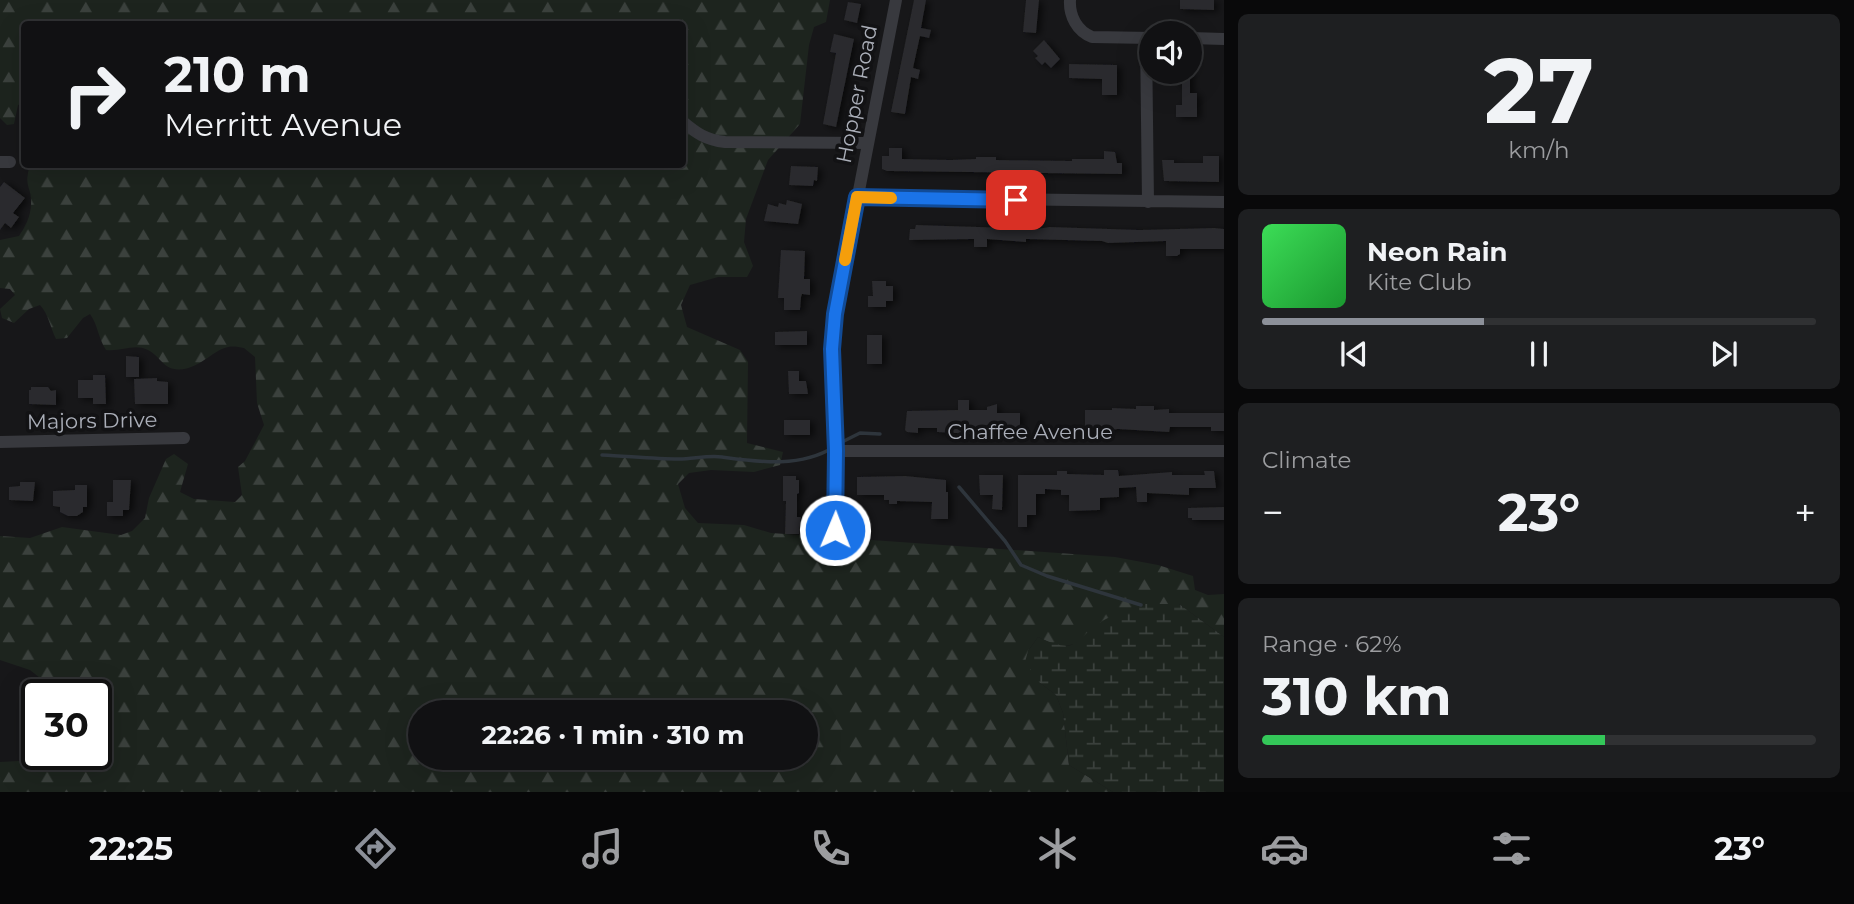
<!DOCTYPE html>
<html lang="en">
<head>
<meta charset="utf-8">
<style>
  :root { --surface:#111113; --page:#1e1f21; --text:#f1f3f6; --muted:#9c9da0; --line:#303133; --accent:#8c9099 }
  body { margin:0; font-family:Montserrat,sans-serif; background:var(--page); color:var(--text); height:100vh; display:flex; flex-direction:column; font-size:26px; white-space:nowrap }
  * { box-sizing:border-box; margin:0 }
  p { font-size:23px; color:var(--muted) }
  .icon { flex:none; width:38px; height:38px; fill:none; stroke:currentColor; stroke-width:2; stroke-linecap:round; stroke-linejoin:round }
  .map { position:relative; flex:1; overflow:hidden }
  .drawer { display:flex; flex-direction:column; gap:14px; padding:14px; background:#09090a; width:630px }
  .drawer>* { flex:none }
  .hud { position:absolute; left:21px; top:21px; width:665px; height:147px; border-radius:7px; box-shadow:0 7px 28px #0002,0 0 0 2px var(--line); background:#111113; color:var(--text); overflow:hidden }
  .buttons { position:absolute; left:1139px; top:21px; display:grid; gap:14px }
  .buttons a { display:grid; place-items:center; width:63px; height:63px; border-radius:50%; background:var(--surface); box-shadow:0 7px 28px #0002,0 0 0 2px var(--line); font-size:35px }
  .speed { position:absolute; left:21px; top:679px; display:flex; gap:14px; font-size:35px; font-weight:700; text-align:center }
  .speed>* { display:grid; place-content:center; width:91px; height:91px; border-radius:50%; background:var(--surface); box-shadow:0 7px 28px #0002,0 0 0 2px var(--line); line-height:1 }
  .speed .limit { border:4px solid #111; border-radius:10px; background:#fff; color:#111 }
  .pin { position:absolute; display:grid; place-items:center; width:60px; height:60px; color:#fff; margin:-30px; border-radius:14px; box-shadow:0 4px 10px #0006 }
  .me { position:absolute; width:77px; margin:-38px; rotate:1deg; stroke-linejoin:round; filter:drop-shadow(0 0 5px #0008) }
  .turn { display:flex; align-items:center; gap:24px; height:147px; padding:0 28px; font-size:32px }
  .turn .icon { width:91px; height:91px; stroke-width:2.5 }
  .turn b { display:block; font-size:49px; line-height:60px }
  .big { font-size:52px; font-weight:700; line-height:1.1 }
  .drawer .card { flex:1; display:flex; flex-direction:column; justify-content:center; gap:10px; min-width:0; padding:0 24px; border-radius:10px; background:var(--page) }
  .drawer .dial { align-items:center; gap:0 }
  .dial b { font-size:91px; line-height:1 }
  .song { display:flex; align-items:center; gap:21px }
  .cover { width:84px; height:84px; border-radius:10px; background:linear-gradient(135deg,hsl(130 70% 55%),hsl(130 70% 35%)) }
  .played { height:7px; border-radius:4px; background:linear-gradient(90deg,var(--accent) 40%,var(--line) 40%) }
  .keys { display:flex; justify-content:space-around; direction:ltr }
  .heat { display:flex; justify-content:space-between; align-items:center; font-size:38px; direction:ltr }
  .charge { height:10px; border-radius:5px; background:linear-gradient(90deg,#34c759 62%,var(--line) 0) }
  .trip { position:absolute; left:408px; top:700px; width:410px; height:70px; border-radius:35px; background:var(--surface); box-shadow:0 7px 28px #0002,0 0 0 2px var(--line); font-weight:700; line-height:70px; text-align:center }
  .menu { display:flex; height:112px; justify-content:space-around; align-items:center; background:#070708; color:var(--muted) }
  .menu .icon { width:49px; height:49px }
  .menu .active { color:var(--accent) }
  .menu b { font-size:32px; color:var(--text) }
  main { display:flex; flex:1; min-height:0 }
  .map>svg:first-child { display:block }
</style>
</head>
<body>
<main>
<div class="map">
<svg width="1224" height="792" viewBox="0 0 1224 792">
  <defs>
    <pattern id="forest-firs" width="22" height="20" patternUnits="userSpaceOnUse" patternTransform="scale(1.75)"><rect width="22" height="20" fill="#1d241e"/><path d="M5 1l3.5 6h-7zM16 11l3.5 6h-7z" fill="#3b413d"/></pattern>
    <pattern id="wetland-marsh" width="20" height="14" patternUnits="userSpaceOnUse" patternTransform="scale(1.75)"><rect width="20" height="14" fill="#1d241e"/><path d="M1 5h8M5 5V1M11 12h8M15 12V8" fill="none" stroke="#3b413d"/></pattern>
    <filter id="shadow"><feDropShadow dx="4" dy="2" stdDeviation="3.5" flood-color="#0009"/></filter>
  </defs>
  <rect width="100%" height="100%" fill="#171719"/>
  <path fill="url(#forest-firs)" fill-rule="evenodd" d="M0 0H830L826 22 814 27 809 45 800 124 768 160 746 219 744 242 753 266 747 277H718L690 285 681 305 687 327 740 350 748 362 747 443 783 452 780 465 754 472 711 470 689 473 678 484 685 508 698 523 744 525 771 533 1115 557 1158 565 1193 576 1195 590 1208 595 1224 594V637L1179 604H1145L1104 621 1075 644 1059 647 1038 637 1028 651 1040 683 1056 695 1063 713 1069 765 1113 792H0V762L19 761 37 742V754H96V695H49V685L30 670 0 660V536L30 538 62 527 121 535 132 531 145 518 149 498 166 459 174 454 188 464 180 492 194 499 235 502 242 495 238 467 245 461 264 425 257 403 255 357 244 348C239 347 233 346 228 347 213 350 204 365 184 369 163 372 162 357 148 350 134 343 121 352 106 350 98 338 98 325 90 314L83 318 67 338 56 339C50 327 49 315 40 305L29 309 14 323 2 318 0 309 15 295 10 289 0 288V240L19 236C25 227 31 216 31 204 32 186 23 188 30 165L682 164V24H24V102L18 105 14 124 7 125 0 118ZM420 712H805V758H420Z"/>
  <path fill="url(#wetland-marsh)" d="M1145 604H1179L1224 637V792H1113L1069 765 1063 713 1056 695 1040 683 1025 662 1028 651 1038 637C1081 657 1072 639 1104 620 1117 613 1132 609 1145 604Z"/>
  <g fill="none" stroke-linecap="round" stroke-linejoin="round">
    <path stroke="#2e353c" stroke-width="3.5" d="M840 443 860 433 880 434
      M602 455C627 456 653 459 679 459 693 459 708 455 722 457 760 462 800 468 834 447
      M959 487 1005 541 1021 565 1047 576 1141 605"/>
  </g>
  <path fill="#2a2a2d" filter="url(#shadow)" d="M914 0H926L921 28 931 30 929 38 920 36 913 68 920 70 918 79 911 77 905 114 891 112Z
    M1026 0H1039L1036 33 1023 32Z
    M1180 0H1214V10L1180 9Z
    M848 2 861 4 857 23 844 20Z
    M834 34 854 39 836 127 823 124 836 53 830 52Z
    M1044 40 1060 59 1051 68 1045 62 1042 65 1035 58 1038 56 1033 51Z
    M1069 64 1117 65V95H1102V79L1069 78Z
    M1175 72H1190V93H1197V117H1176V105H1182V83H1176Z
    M889 148H902V159L951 160 976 159V157H996V160L1072 161V159H1104V151L1115 152 1117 163H1122V174L887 171 882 169V156H889Z
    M1203 156H1219V182L1164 181 1162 160H1174V163H1203Z
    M791 166 818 167 817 181 814 180 813 186 789 185Z
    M4 182 25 198 13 213 19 217 11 228 5 223 0 230V187Z
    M787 200 802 204 798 224 764 221 768 204 778 207 779 203 786 205Z
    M916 225 1038 229 1049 227 1140 230 1214 228 1224 229V249H1180V254L1177 256H1166V241L1108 243 1102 241 1026 239V242L987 239V247H974V239L909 240 910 229H915Z
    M781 250 805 251 804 279H810V295L802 294 801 297 800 310H784V298H778Z
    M872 281H886V286H893V301H886V307H868V296H873Z
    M807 331V345H775V332Z
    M867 335H882V364H867Z
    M126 356 139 357V377H126Z
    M788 371H799V381H806L808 394H789Z
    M93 375H105L106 404H93V398H78V380H93Z
    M157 378V381L168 382V404H135L134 379Z
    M31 387H48L51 391 56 390V405L29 404V390H31Z
    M958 400H969V410H987V407L997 404V413H1020V427L973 430V434L937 432V428H918V433L907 432 905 430 907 411 958 410Z
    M1136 406H1154V410L1169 409V413H1224V431H1211V427H1170L1169 432 1118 429 1085 433V410H1112V408L1136 409Z
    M784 420H810V435H784Z
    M1104 470H1118L1119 476 1172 472V475H1205L1204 471H1214L1216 488H1189V495L1147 493V502H1137L1136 487 1119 488V497L1100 498V510L1069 511V495H1061V490L1045 489V494H1036V515H1027V527H1018V475H1057V471H1067V474L1104 475Z
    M979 475H1003L1002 510 992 509 993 495H980Z
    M783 476H796V480H799V493L797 494V517H801L799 534H785L786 501H783Z
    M905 476 946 480V492H948V519H931L932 502 897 501V504H889V500H884V495H857V477Z
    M113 480H131L129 510H123V516H107V502H113Z
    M20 482H35L33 501 9 500V487L20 486Z
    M75 485H87V507H83V512L77 516H68L60 512V507L53 506V491L75 490Z
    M1224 507V520H1192V518H1188V508Z"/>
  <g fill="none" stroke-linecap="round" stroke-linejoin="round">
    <path stroke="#38393e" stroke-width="12" d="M1070 0C1069 16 1077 31 1092 37L1152 38
      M1146 38 1148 202
      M1190 38 1224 39
      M682 121C696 133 706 140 725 142L866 143
      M0 162H10
      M857 197 1224 202
      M0 442 184 438
      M836 451H1224
      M835 530 836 451 833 349 835 314 896 0"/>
  </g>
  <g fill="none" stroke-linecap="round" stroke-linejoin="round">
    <g stroke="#114b97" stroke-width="18">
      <path id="route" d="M835 530 836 451 832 349 835 314 857 197 1016 200"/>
    </g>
    <use href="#route" stroke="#1a73e8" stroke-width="12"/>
    <path stroke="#f59e0b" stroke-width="12" d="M845 260 857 197 891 198"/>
  </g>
  <g text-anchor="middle" stroke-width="7" stroke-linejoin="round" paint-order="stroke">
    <g font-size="21" fill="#aaaeb8" stroke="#121214">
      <text transform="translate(857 94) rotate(-79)" y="7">Hopper Road</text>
      <text transform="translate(92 421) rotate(-1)" y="7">Majors Drive</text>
      <text x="1030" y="439">Chaffee Avenue</text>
    </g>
  </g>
</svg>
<div class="buttons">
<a><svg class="icon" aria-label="sound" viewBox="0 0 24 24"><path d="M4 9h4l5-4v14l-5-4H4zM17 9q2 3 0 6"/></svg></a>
</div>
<div class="speed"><div class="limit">30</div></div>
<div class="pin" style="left:1016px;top:200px;background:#d93025"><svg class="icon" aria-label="arrive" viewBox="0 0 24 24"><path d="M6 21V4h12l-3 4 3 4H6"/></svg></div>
<svg class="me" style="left:835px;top:530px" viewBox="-20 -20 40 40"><circle r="17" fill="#1a73e8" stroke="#fff" stroke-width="3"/><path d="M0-11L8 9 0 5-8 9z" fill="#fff"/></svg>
<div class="trip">22:26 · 1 min · 310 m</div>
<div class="hud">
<div class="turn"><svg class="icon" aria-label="right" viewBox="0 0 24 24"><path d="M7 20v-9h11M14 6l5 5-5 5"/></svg><div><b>210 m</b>Merritt Avenue</div></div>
</div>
</div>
<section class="drawer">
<div class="card dial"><b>27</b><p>km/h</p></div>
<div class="card">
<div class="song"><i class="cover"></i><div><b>Neon Rain</b><p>Kite Club</p></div></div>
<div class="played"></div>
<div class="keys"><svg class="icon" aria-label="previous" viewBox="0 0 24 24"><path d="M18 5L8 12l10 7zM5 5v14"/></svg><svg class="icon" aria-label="pause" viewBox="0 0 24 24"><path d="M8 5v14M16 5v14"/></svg><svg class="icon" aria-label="next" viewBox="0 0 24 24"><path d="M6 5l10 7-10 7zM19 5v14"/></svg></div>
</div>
<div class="card"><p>Climate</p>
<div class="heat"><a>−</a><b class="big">23°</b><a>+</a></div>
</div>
<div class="card"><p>Range · 62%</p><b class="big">310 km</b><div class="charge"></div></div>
</section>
</main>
<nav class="menu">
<b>22:25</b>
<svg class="icon active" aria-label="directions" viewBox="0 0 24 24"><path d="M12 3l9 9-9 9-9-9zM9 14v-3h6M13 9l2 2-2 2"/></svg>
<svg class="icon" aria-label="music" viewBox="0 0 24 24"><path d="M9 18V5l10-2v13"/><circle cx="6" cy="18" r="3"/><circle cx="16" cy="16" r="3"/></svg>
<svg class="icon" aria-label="phone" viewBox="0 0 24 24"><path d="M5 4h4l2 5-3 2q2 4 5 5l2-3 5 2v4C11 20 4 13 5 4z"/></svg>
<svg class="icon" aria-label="climate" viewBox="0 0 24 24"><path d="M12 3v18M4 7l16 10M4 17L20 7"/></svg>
<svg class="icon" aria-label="car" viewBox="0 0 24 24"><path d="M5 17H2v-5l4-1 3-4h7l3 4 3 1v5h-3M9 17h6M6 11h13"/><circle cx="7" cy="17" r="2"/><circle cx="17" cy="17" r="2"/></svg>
<svg class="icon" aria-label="filters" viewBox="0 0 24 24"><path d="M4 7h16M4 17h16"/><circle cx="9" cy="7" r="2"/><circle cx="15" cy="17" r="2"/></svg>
<b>23°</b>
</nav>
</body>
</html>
